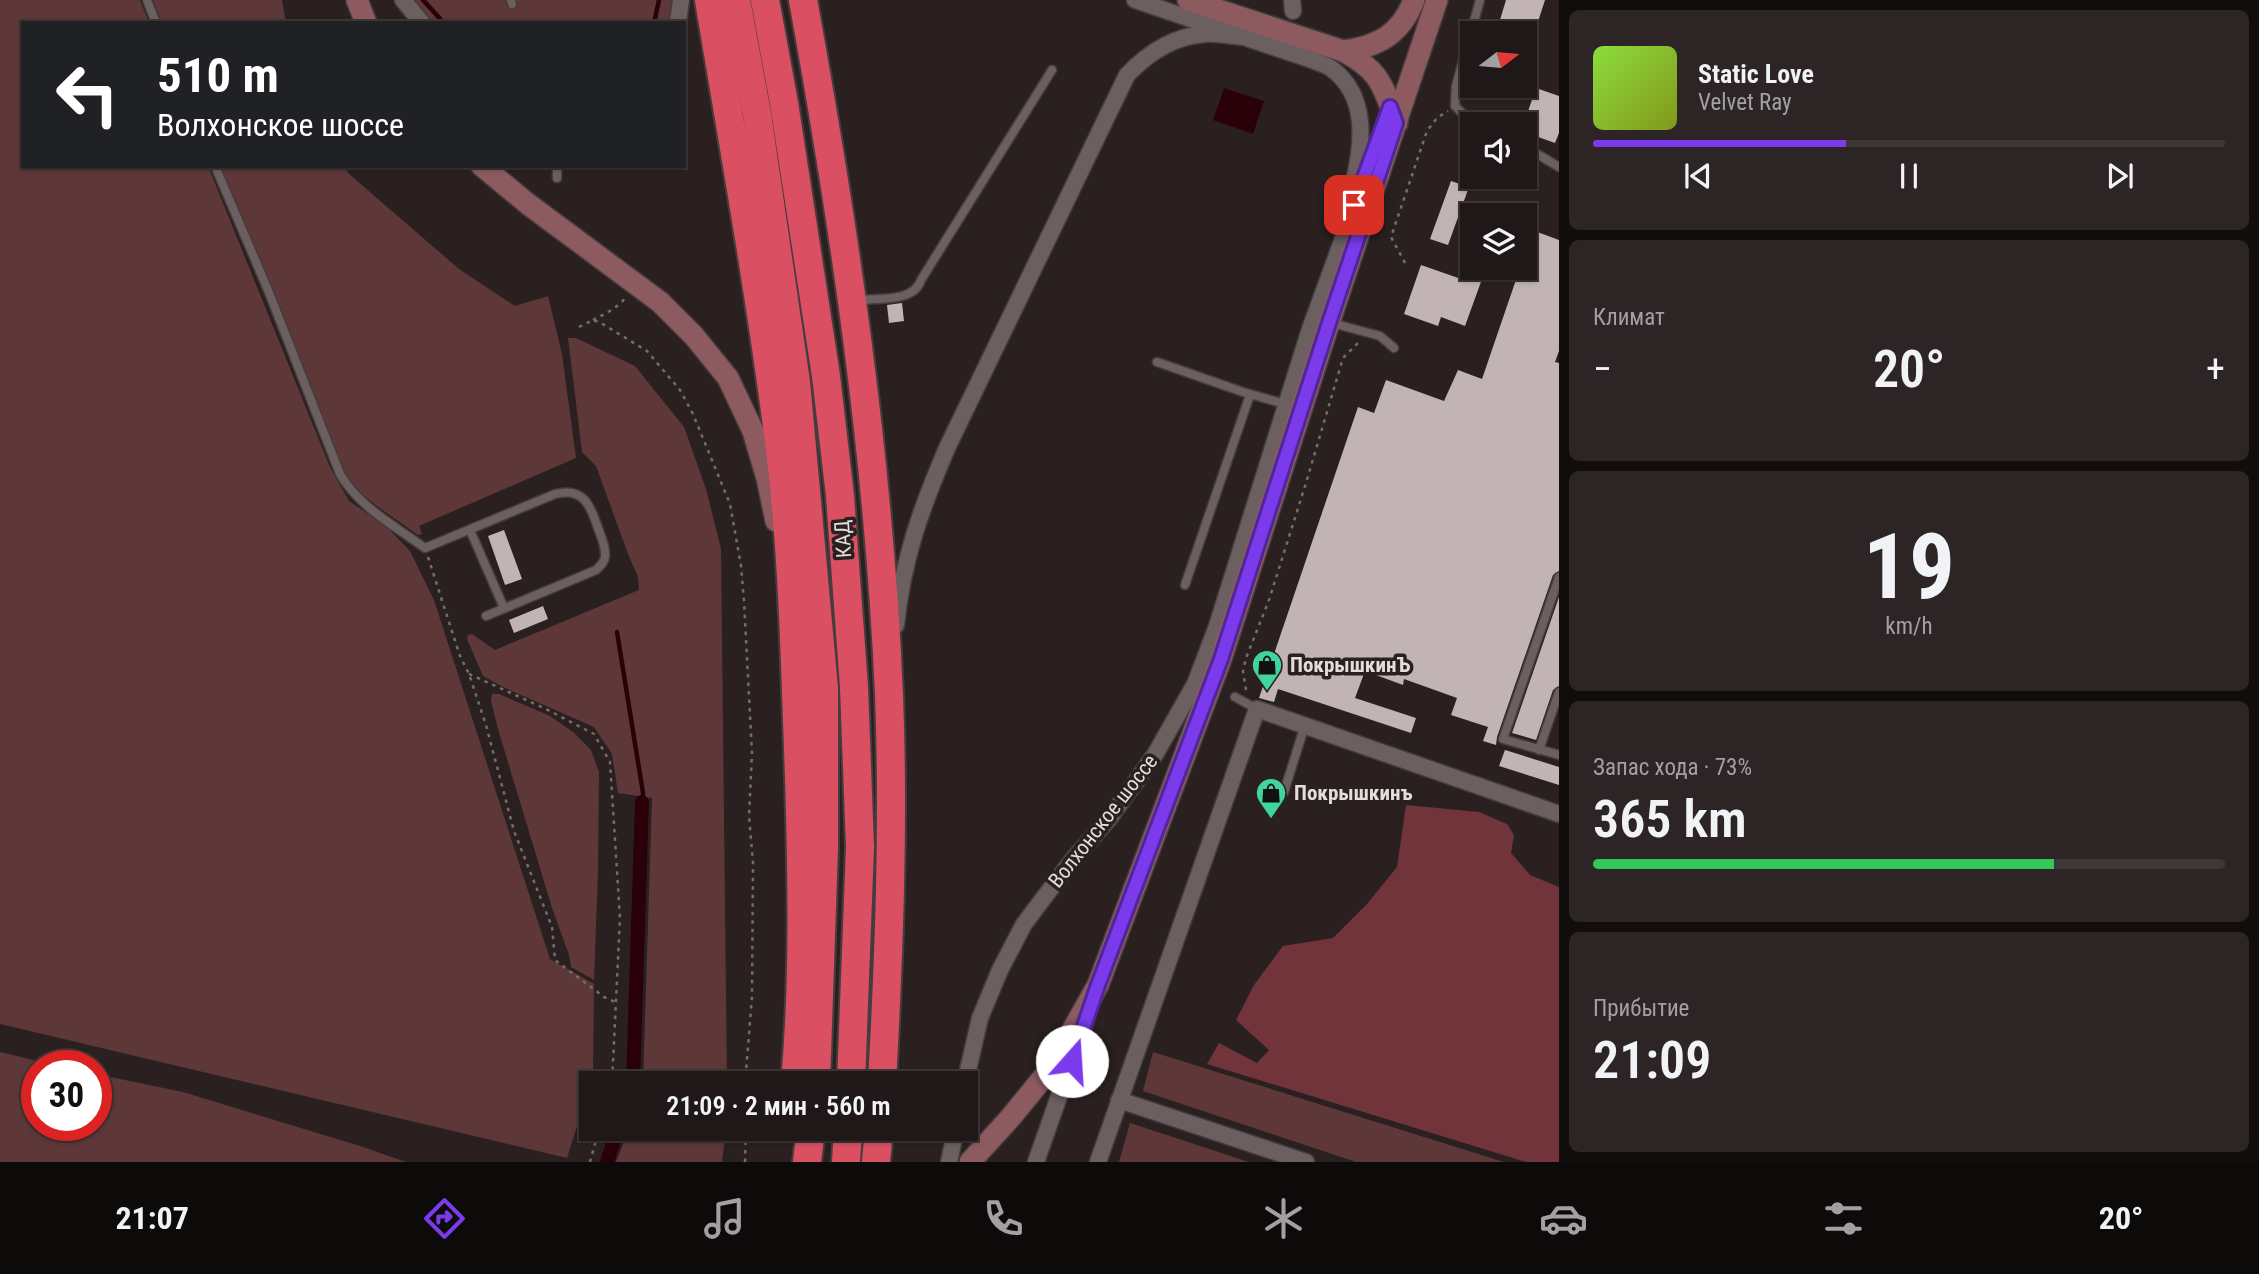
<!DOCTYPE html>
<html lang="ru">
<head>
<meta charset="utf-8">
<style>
  :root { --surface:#201818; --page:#2d2525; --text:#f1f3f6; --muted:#a2a0a2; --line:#3d3737; --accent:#7c3aed }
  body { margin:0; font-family:"Roboto Condensed",sans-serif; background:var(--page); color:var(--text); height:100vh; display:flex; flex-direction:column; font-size:26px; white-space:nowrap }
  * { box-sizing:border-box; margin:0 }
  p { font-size:23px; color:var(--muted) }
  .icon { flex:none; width:38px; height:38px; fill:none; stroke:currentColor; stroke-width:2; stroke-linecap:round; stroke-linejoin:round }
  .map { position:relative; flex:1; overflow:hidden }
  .side { display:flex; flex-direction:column; gap:10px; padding:10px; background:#120d0d; width:700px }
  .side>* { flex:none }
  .guide { position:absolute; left:21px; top:21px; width:665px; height:147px; border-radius:0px; box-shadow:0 2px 5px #0004,0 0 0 2px var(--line); background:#202124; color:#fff; overflow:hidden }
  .needle { width:46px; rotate:74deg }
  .fabs { position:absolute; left:1460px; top:21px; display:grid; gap:14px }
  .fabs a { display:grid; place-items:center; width:77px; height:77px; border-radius:0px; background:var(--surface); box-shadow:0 2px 5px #0004,0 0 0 2px var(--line); font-size:35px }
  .speed { position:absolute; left:21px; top:1050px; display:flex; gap:14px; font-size:35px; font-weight:700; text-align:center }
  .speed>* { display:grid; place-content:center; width:91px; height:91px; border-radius:50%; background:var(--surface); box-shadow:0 2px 5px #0004,0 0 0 2px var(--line); line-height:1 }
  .speed .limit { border:10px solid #d22; background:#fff; color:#111 }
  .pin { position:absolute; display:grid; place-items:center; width:60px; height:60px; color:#fff; margin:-30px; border-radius:14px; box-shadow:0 4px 10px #0006 }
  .me { position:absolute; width:77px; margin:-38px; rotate:19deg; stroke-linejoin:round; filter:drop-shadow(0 0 5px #0008) }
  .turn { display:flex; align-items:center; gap:24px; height:147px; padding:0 21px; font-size:32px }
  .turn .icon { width:91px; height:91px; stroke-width:2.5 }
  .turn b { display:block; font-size:49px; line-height:60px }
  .big { font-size:52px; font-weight:600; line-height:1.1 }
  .side .tile { flex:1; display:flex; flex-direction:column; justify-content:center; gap:10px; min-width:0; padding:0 24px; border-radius:10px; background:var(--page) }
  .side .dial { align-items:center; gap:0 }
  .dial b { font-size:91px; line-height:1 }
  .song { display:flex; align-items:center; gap:21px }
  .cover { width:84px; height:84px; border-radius:10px; background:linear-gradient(135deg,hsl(90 70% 55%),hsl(70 70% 35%)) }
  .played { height:7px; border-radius:4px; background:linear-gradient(90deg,var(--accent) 40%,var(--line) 40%) }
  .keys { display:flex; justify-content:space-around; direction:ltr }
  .heat { display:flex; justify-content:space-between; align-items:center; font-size:38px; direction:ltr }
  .charge { height:10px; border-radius:5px; background:linear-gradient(90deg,#34c759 73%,var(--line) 0) }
  .trip { position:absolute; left:579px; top:1071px; width:399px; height:70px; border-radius:0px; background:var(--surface); box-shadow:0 2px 5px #0004,0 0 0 2px var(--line); font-weight:600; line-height:70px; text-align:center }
  .tabs { display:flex; height:112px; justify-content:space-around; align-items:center; background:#0d0a0a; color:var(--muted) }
  .tabs .icon { width:49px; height:49px }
  .tabs .active { color:var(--accent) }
  .tabs b { font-size:32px; color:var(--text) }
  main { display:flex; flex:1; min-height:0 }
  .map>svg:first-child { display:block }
</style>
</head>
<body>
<main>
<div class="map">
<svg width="1559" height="1162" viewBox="0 0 1559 1162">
  <rect width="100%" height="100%" fill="#2a2020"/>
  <path fill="#5e3739" d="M0 0H140L149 23H23V166H208L330 467 349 501 386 526 410 551 434 600 550 959 594 984 593 1075 567 1158 0 1024Z
    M153 0H282L286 23H162Z
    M408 0H676L670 23H426Z
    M219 166H344L349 174 459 269 515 306 548 296 562 354 576 458 419 526 422 534 418 535C394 517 361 499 345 474Z
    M568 338H576L635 366 684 427 706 489 721 549 727 1083H643L652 798 618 793 612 754 594 727 503 687 483 676 467 639 468 635 472 634 495 650 639 590 638 577 628 554 596 466 582 452Z
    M492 694H499L550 716 573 732 591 750 599 772 598 872 594 980 571 967 569 955 552 908 498 729 491 701Z
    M0 1052 58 1066H37V1125H96V1074L183 1092 360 1146 406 1162H0Z
    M1153 1052 1504 1162H1356L1143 1091Z
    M1130 1123 1249 1162H1119Z
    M629 1129H726L722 1162H616Z"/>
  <path fill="#71343a" d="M1406 805 1479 812 1507 824 1514 835 1511 853 1530 875 1559 887V1162H1526L1207 1064 1219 1043 1257 1063 1269 1050 1236 1020 1254 985 1283 946 1333 938 1367 904 1397 867Z"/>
  <path fill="#2a0108" d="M1224 88 1264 101 1253 134 1213 120Z"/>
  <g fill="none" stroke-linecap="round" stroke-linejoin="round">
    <path stroke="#2a0108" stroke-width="4.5" d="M423 0 444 23
      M654 23 659 0
      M617 632 643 793 642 802"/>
    <path stroke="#2a0108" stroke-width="14" d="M633 1083 642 802
      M607 1162 618 1129"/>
  </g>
  <path fill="#c2b4b4" d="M1506 0H1545L1527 56H1524V33H1496Z
    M1536 88 1559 96V133L1555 143 1524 132V123Z
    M1451 181 1469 187 1448 245 1430 239Z
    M1524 227 1559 240V351L1555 362 1559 363V571L1553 575 1497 737 1496 745 1483 741 1488 727 1451 715 1457 698 1404 679 1403 685 1365 671 1355 698 1416 718 1411 733 1278 689 1274 702 1259 698 1358 407 1374 413 1386 380 1444 401 1458 370 1482 379 1520 268H1524Z
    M1421 265 1464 280 1468 268H1486L1465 326 1441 317 1438 326 1404 314Z
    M902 303 904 321 889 323 887 305Z
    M504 530 522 579 505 585 488 536Z
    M1559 597V686L1553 690 1536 740 1512 733Z
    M543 606 548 619 514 633 509 620Z
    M1505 750 1559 767V785L1499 766Z"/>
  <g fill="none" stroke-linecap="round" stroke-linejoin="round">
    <g stroke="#443c3d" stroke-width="11">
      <path id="lane" d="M147 0 156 23
        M511 0 512 4
        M1480 0 1456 86 1455 106 1465 116 1481 124
        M1524 146 1559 167
        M215 166 268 290 340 474C359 507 395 526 425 548L555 494C583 487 590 504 598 528 601 536 606 547 605 556 605 562 600 566 596 570L486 616
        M557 178V166
        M860 300C880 298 914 302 921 280L1052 70
        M1332 323 1380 336 1394 348
        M1157 362 1243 392 1285 404
        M470 530 504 608
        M1559 577 1503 739 1559 755
        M1185 585 1250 395
        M1235 697 1257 709
        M1539 750 1559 692
        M1284 792 1305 725"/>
    </g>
    <g stroke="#443c3d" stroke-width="19">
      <path id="street" d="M403 0 422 23
        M1135 0 1312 60C1319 63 1327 65 1332 69 1368 96 1363 143 1354 181
        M1292 0 1293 11
        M678 23 681 0
        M896 625C903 558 921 509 947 448L1127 75C1148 53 1174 36 1205 34 1217 33 1231 36 1244 37
        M965 1083 980 1018 1000 970 1024 924 1074 858 1108 820 1137 780 1156 753 1195 684 1217 626 1310 329 1392 104
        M1119 1100 1306 1162
        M949 1162 956 1129
        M1036 1162 1085 1022
        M1098 1162 1257 709 1559 814"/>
    </g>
    <g stroke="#443c3d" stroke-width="24">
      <path id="secondary" d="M357 0 366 23
        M1188 0 1343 51C1381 71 1382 85 1397 123
        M1343 51C1378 47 1401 34 1414 0
        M482 166 528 204 660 302 694 336 728 378 753 431 767 478 776 521
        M970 1162 1011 1117 1051 1068 1098 985 1221 659 1329 323 1437 0"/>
    </g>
    <g stroke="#443c3d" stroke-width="32">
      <path id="highway" d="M709 0C734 149 761 299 780 449 793 557 795 668 799 777 802 879 804 981 795 1083
        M736 0 757 114 796 382 824 688V848L816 1083
        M765 0 784 103 826 376 840 496 854 687 860 847 851 1083
        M803 0C845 230 879 461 889 695 894 824 889 954 882 1083
        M807 1162 811 1129
        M846 1162 848 1129
        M876 1162 879 1129"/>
    </g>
    <path stroke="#756c6c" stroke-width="2.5" stroke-dasharray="3.5 5" stroke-linecap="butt" d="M1405 263 1391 237 1427 131 1437 118 1448 111
      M593 320C605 314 619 307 627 296
      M579 327 593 320 601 323 647 351 680 390 693 414 730 504 741 566 744 601 752 753 749 816 753 863 752 997 745 1083
      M428 557 460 656 469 674 486 725 514 831 552 927 555 960 604 997 617 1003
      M469 674 544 708 594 734 610 762 620 918 612 1083
      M1246 690 1243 671 1246 658 1269 600 1306 483 1343 358 1359 342
      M590 1162 599 1129
      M745 1162 746 1129"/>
    <use href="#lane" stroke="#6b5f5f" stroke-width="8"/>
    <use href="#street" stroke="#6b5f5f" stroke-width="16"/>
    <use href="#secondary" stroke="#8d5a60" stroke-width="21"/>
    <use href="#highway" stroke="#db4f62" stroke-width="28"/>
  </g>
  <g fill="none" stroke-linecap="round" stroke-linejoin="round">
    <g stroke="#51269a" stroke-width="18">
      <path id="route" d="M1072 1061 1098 985 1221 659 1329 323 1396 123 1390 107 1354 205"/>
    </g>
    <use href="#route" stroke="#7c3aed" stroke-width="12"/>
  </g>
  <defs>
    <g id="shop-pin" transform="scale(1.575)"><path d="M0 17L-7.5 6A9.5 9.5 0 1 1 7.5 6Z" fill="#40d4a1" stroke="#2a2020"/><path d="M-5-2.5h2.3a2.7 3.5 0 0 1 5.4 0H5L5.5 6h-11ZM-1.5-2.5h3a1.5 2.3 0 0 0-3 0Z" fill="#111"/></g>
  </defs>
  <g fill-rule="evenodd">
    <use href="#shop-pin" x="1267" y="665"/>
    <use href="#shop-pin" x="1271" y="793"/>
  </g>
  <g text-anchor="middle" stroke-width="7" stroke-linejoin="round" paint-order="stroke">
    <g font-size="21" fill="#e4dddd" stroke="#2a2020">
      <text transform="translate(843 539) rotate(-94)" y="7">КАД</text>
      <text transform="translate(1103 821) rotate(-52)" y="7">Волхонское шоссе</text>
    </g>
    <g font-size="21" font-weight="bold" fill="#e4dddd" stroke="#2a2020" text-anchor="start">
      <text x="1290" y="672">ПокрышкинЪ</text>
      <text x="1294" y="800">Покрышкинъ</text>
    </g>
  </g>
</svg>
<div class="fabs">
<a><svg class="needle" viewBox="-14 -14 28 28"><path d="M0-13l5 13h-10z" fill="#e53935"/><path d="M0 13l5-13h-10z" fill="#a2a0a2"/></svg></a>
<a><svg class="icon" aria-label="sound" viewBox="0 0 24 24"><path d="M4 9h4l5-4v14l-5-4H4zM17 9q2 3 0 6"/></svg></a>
<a><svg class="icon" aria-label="layers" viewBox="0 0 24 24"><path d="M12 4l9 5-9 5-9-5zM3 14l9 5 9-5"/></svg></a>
</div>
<div class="speed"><div class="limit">30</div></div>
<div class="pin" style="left:1354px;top:205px;background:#d93025"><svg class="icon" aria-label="arrive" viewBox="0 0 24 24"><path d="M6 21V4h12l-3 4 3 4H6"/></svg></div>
<svg class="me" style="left:1072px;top:1061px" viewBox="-20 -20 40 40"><circle r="19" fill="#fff"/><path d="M0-13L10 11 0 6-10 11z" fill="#7c3aed"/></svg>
<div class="trip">21:09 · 2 мин · 560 m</div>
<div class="guide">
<div class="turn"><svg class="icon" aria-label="left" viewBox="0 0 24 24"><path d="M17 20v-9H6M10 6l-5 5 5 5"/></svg><div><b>510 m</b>Волхонское шоссе</div></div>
</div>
</div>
<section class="side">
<div class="tile">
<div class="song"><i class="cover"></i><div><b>Static Love</b><p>Velvet Ray</p></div></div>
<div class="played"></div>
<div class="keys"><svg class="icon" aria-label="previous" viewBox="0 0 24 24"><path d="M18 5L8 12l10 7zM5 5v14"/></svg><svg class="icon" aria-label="pause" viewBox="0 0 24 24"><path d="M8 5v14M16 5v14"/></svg><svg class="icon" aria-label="next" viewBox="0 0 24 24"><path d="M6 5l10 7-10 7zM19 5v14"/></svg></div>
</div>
<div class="tile"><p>Климат</p>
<div class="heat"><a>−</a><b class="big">20°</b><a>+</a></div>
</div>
<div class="tile dial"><b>19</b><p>km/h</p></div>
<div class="tile"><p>Запас хода · 73%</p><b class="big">365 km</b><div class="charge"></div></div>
<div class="tile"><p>Прибытие</p><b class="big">21:09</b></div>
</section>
</main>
<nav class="tabs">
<b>21:07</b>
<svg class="icon active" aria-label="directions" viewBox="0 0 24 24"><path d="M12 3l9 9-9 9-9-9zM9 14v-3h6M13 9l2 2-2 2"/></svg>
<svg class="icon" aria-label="music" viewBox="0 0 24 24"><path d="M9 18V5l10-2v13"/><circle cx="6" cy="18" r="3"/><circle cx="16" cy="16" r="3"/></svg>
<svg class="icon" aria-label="phone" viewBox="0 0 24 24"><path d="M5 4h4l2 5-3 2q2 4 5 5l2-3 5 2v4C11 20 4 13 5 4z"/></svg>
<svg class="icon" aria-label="climate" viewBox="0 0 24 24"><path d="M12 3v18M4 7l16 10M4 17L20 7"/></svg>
<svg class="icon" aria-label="car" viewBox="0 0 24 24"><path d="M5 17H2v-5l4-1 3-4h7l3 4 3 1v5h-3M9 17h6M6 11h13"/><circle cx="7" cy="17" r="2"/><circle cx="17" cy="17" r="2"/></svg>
<svg class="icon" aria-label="filters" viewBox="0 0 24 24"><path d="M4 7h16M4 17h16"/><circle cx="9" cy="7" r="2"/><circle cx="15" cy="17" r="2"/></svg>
<b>20°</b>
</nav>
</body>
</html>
